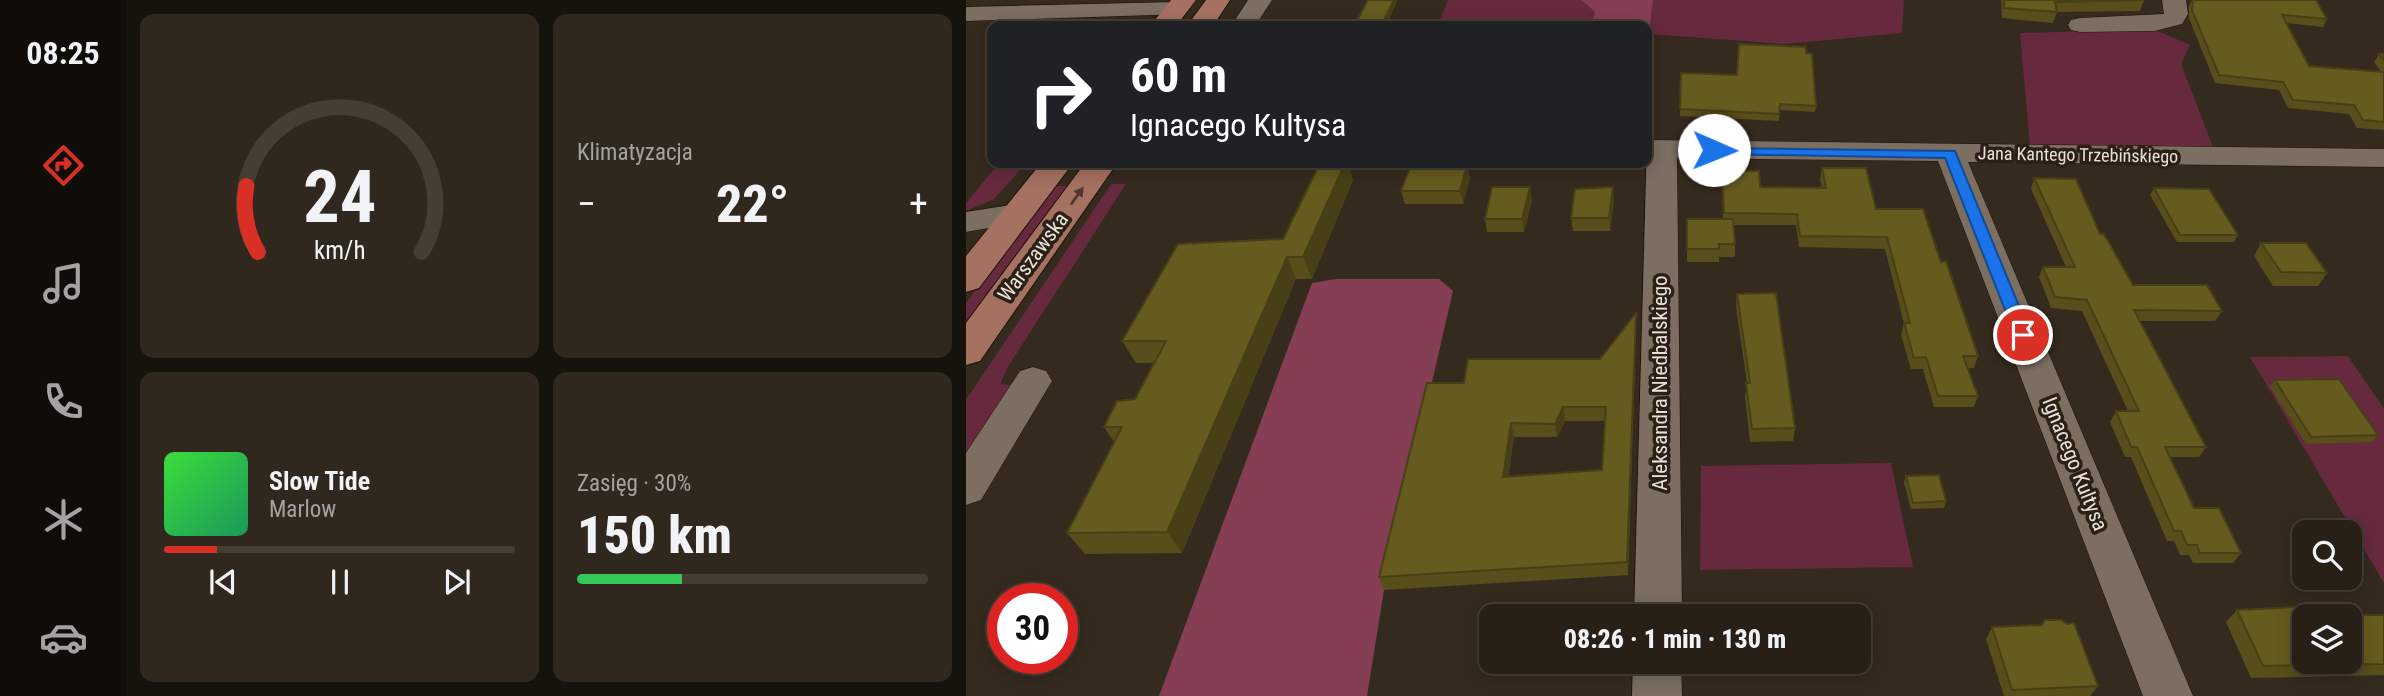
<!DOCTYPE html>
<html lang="pl">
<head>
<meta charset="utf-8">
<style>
  :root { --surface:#282016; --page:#30281f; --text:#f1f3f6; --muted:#a5a3a1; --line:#443e35; --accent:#d93025 }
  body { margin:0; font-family:"Roboto Condensed",sans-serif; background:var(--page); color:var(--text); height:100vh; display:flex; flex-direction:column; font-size:26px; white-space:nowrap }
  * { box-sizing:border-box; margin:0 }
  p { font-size:23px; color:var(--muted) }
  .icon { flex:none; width:38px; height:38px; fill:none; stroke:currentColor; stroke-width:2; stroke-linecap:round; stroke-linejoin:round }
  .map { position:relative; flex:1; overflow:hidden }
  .drawer { display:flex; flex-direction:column; gap:14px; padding:14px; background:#16120c; width:840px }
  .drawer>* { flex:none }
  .top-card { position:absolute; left:21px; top:21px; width:665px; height:147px; border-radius:14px; box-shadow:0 4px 18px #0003,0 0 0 2px var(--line); background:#202124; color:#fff; overflow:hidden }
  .controls { position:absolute; left:1326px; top:520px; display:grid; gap:14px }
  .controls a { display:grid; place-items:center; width:70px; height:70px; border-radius:14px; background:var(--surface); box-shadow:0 4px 18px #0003,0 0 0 2px var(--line); font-size:35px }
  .speed { position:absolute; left:21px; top:583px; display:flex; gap:14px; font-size:35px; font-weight:700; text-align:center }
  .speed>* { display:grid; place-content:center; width:91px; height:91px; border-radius:50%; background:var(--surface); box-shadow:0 4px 18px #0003,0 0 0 2px var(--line); line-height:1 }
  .speed .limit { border:10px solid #d22; background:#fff; color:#111 }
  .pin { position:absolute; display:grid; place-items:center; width:60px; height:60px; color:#fff; margin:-30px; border:4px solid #fff; border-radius:50%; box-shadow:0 2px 7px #0007 }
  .me { position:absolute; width:77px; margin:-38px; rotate:91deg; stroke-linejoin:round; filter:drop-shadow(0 0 5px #0008) }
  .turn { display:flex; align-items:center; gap:24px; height:147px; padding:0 28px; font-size:32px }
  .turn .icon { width:91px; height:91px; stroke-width:2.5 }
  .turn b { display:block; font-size:49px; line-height:60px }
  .big { font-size:52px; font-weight:800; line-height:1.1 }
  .drawer .card { flex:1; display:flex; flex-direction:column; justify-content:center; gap:10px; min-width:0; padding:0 24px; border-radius:14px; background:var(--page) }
  .drawer .dial { align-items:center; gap:0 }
  .dial svg { height:182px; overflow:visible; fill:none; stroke:var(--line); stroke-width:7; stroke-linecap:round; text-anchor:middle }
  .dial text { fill:var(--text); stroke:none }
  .song { display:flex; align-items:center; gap:21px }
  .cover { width:84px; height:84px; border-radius:10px; background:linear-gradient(135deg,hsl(120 70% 55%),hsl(150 70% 35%)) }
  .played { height:7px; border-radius:4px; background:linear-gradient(90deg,var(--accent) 15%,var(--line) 15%) }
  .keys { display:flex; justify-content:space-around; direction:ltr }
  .heat { display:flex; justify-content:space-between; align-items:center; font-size:38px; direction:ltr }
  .charge { height:10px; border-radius:5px; background:linear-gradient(90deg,#34c759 30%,var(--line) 0) }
  .drawer .tiles { flex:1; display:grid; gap:14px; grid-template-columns:repeat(2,1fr) }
  .trip { position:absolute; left:513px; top:604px; width:392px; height:70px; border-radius:14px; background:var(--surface); box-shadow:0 4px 18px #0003,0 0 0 2px var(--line); font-weight:800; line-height:70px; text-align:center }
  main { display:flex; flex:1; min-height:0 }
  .dock { display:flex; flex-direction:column; width:126px; justify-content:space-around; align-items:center; background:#100d09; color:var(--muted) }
  .dock .icon { width:49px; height:49px }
  .dock .current { color:var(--accent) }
  .dock b { font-size:32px; color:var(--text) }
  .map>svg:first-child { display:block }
</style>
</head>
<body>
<main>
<nav class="dock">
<b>08:25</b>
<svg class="icon current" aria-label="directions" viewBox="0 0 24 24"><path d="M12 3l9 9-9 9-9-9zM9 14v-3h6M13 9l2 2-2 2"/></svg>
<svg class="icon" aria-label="music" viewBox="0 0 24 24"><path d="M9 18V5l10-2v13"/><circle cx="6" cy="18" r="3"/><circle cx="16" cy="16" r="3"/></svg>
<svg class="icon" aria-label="phone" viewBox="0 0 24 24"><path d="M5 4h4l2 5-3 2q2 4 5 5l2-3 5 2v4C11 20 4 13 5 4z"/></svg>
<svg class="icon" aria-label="climate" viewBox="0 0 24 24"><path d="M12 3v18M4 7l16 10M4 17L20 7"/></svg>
<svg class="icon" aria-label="car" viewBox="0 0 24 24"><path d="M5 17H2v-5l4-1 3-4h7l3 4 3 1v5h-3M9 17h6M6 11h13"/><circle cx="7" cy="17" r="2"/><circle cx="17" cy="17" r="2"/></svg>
</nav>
<section class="drawer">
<div class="tiles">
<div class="card dial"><svg viewBox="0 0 100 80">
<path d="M14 69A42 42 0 1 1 86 69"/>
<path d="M14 69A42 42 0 0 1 9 40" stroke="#d93025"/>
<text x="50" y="56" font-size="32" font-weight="700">24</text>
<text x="50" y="72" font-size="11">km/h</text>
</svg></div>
<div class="card"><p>Klimatyzacja</p>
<div class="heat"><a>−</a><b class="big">22°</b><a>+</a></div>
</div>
<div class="card">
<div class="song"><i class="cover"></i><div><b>Slow Tide</b><p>Marlow</p></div></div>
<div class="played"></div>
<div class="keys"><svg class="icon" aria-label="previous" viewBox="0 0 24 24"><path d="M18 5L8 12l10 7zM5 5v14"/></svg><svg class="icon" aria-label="pause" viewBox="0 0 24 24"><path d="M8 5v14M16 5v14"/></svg><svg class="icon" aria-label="next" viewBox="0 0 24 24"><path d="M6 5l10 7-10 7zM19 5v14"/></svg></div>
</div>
<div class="card"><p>Zasięg · 30%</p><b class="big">150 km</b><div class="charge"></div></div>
</div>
</section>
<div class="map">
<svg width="1418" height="696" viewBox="0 0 1418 696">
  <rect width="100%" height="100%" fill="#352a1e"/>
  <path fill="#67293e" d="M482 0H615L629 12 625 26 472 24Z
    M687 0H938L936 33 819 44 683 34Z
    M1187 29 1224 45 1215 64 1247 147 1064 146 1054 33Z
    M33 163H61L28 199 0 211V203Z
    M145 184H160L43 365 34 384 49 386 0 461V400Z
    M88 186H104L0 327V303Z
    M1382 356 1418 409V583L1284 357Z
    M925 463 947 567 734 570 735 466Z"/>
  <path fill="#863e55" d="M615 0H687L683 34 681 26H625L629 12Z
    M370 279H473L487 291 418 590 401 696H193L346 283Z"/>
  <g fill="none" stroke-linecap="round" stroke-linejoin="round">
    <g stroke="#1d1208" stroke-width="1">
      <path id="minor" d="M282 0H306L289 26H265Z
        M1196 0H1220L1222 14 1216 24 1188 31 1114 32 1105 30 1102 25 1105 20 1114 18 1198 14Z
        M210 2 218 4 222 9 218 14 0 21V7Z
        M681 140 1418 149V167L1002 162 1227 696H1177L972 161 711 158 716 616H668Z
        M51 204 62 207 67 214 62 221 0 232V212Z
        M67 367 80 371 86 381 15 500 0 505V453L54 371Z
        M667 662H715L716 696H666Z"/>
    </g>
    <g stroke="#1d1208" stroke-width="2">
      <path id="major" d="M205 0H230L210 26H184Z
        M240 0H264L247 26H221Z
        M75 163H107L13 288 0 292V256Z
        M119 163H151L14 361 0 365V323Z"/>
    </g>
    <use href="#minor" fill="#7c6e61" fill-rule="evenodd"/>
    <use href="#major" fill="#a57161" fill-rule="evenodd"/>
  </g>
  <path fill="#574e1b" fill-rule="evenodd" d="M1035 0H1178L1174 11 1091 12 1087 23 1036 18Z
    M1226 0H1350L1361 19 1357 27 1321 23 1343 66 1415 72 1408 62 1413 54 1418 61V130L1391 128 1383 114 1322 108 1313 90 1249 83 1223 18V6Z
    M715 73 850 106 849 112 814 110 813 121 714 116Z
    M501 165 504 178 497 204H439L435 191Z
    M856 168 910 209 975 262 1012 356 1008 368H1002L1012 396 1008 407H968L957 369H945L935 335 938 323 919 249 833 247 830 225H768L769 244V257H753V262H721V219H757L756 171 794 187 856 188 854 180Z
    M1068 178 1134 234 1167 285 1256 311 1249 321H1174L1240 447 1233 457H1204L1228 508 1275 553 1267 563H1227L1223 555H1214L1208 541H1201L1165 457H1159L1144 422 1150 411H1162L1116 311 1085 308 1073 277 1077 267H1100L1065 189Z
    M387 180 346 279H330L216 553 119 554 101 533 148 442 138 427 169 399 188 363H170L156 341 317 239Z
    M1188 188 1272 235 1268 242H1211L1184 195Z
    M566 200 558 232H521L519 219Z
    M648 200 644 231H607L605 218Z
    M1295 243 1361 273 1352 286H1307L1288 256Z
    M771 294 829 428 827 441 784 442 779 396 781 383 770 307Z
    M670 327 662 575 418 590 413 577 498 383 634 359ZM599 421H639L636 470 542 477 548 437H591Z
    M1309 380 1412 435 1406 442 1340 444 1304 387Z
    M940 476 980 501 978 508 945 509 938 482Z
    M1271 610 1418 615V675L1285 678 1260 622Z
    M1026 627 1132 686 1124 696H1038L1020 639Z"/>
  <path fill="#474016" d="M428 0H432L420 26H415Z
    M379 163H382L387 180 346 279 337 257Z
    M501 165 504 178 497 204 494 191Z
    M564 187 566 200 558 232 556 219Z
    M647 187 648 200 644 231 643 218Z
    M321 257 330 279 216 553 201 532Z
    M670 313V327L662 575 661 562Z
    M597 407 599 421 591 437 589 424Z
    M545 423 548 437 540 490 537 477Z"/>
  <path fill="#655b1f" stroke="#474016" stroke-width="2" fill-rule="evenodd" d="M402 0H428L415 26H388Z
    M1038 0H1178L1089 2 1091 12 1038 8Z
    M1227 0H1350L1361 19 1316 15 1343 66 1418 72V122L1397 120 1388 105 1327 100 1317 82 1253 75 1226 10Z
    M773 44 840 47V53L846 54 850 106 814 104 813 114 714 109 715 73 771 75Z
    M1413 54H1418V61Z
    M354 163H379L337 257H321L201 532 101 533 156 427H138L151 401 169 399 200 341H156L212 244 317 239Z
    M445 165H501L494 191H435Z
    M856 168H900L910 209H957L975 262 980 261 1012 356H997L1012 396H972L960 357 948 358 938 323H944L921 237 834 236 831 214 758 213 756 171H793L794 187 860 188Z
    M1068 178 1110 179 1134 234H1138L1167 285H1241L1256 311 1168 310 1240 447H1199L1228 508H1253L1275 553H1234L1231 545H1221L1215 531H1208L1171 447H1165L1150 411H1173L1121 300 1089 297 1077 267H1109Z
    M526 187H564L556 219H519Z
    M647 187 643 218H605L609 189Z
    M1188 188 1243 189 1272 235H1214Z
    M721 219H767L769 244H753V249H721Z
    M1295 243H1340L1361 273 1315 272Z
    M810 293 829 428 786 429 780 383H784L771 294Z
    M670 313 661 562 413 577 461 383H498L502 359H634ZM597 407H640L636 470 537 477 545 423 589 424Z
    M1373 379 1412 435 1345 437 1309 380Z
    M973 475 980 501 947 503 940 476Z
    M1389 604 1396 615H1418V664L1297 666 1271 610ZM1339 616H1384V662H1339Z
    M1079 620H1095L1101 624 1108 623 1132 686 1046 690 1026 627 1076 625Z"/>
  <defs><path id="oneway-solid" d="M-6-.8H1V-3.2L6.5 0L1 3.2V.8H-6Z" transform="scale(1.75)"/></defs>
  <use fill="#50382c" href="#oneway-solid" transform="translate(111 196) rotate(-54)"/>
  <path fill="#1a73e8" stroke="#114b97" stroke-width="2" d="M743 148 989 151 1065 335 1062 339H1051L1049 335 979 158 748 154 742 150Z"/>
  <g text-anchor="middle" stroke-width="7" stroke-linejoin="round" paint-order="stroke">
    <g font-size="18" fill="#e8e0d9" stroke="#2b2015">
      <text transform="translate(1112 155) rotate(1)" y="6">Jana Kantego Trzebińskiego</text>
    </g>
    <g font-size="21" fill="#e8e0d9" stroke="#2b2015">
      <text transform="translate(67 257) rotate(-54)" y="7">Warszawska</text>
      <text transform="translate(694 383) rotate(-90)" y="7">Aleksandra Niedbalskiego</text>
      <text transform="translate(1109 464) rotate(68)" y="7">Ignacego Kultysa</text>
    </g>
  </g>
</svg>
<div class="controls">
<a><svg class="icon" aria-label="search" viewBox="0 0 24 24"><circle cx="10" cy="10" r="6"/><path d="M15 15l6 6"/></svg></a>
<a><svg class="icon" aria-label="layers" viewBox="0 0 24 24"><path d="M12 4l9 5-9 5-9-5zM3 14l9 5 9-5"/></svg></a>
</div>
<div class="speed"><div class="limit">30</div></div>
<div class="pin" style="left:1057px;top:335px;background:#d93025"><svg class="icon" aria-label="arrive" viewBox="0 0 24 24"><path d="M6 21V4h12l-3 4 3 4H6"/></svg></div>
<svg class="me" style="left:748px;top:150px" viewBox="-20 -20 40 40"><circle r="19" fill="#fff"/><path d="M0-13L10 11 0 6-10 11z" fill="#1a73e8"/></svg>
<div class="trip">08:26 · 1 min · 130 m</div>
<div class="top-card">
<div class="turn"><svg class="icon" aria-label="right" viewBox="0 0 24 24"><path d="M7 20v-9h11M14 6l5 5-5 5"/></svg><div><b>60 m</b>Ignacego Kultysa</div></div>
</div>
</div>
</main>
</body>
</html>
